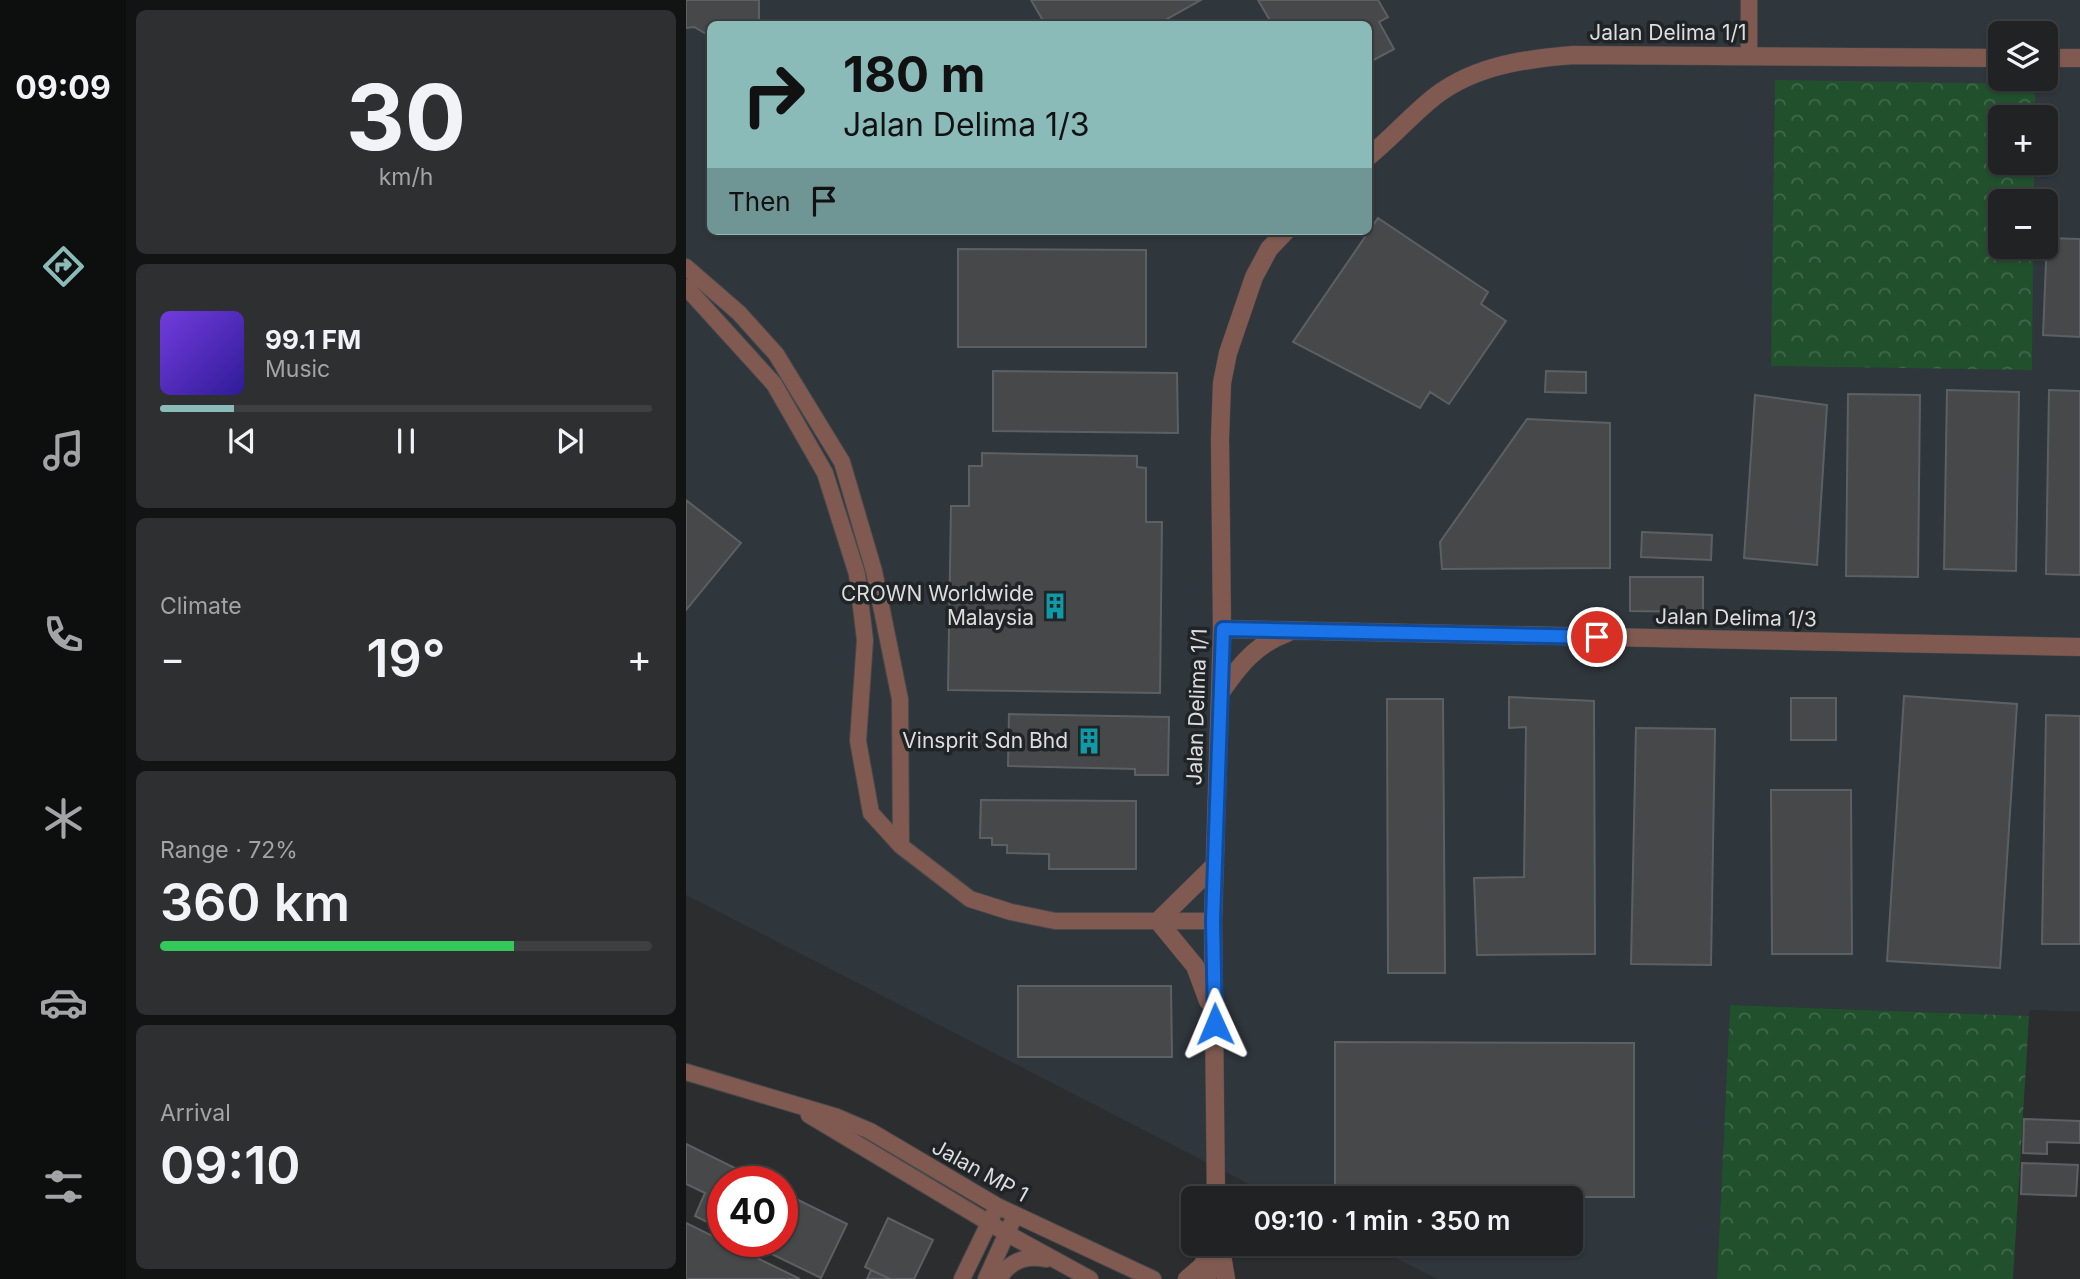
<!DOCTYPE html>
<html lang="en">
<head>
<meta charset="utf-8">
<style>
  :root { --surface:#202223; --page:#2d2f30; --text:#f1f3f6; --muted:#a2a4a6; --line:#3d3f41; --accent:#8bbbb9 }
  body { margin:0; font-family:Inter,sans-serif; background:var(--page); color:var(--text); height:100vh; display:flex; flex-direction:column; font-size:26px; white-space:nowrap }
  * { box-sizing:border-box; margin:0 }
  p { font-size:23px; color:var(--muted) }
  .icon { flex:none; width:38px; height:38px; fill:none; stroke:currentColor; stroke-width:2; stroke-linecap:round; stroke-linejoin:round }
  .map { position:relative; flex:1; overflow:hidden }
  .panel { display:flex; flex-direction:column; gap:10px; padding:10px; background:#121313; width:560px }
  .panel>* { flex:none }
  .hud { position:absolute; left:21px; top:21px; width:665px; height:214px; border-radius:10px; box-shadow:0 2px 5px #0004,0 0 0 2px var(--line); background:#8bbbb9; color:#111; overflow:hidden }
  .tools { position:absolute; left:1302px; top:21px; display:grid; gap:14px }
  .tools a { display:grid; place-items:center; width:70px; height:70px; border-radius:10px; background:var(--surface); box-shadow:0 2px 5px #0004,0 0 0 2px var(--line); font-size:35px }
  .speed { position:absolute; left:21px; top:1166px; display:flex; gap:14px; font-size:35px; font-weight:700; text-align:center }
  .speed>* { display:grid; place-content:center; width:91px; height:91px; border-radius:50%; background:var(--surface); box-shadow:0 2px 5px #0004,0 0 0 2px var(--line); line-height:1 }
  .speed .limit { border:10px solid #d22; background:#fff; color:#111 }
  .pin { position:absolute; display:grid; place-items:center; width:60px; height:60px; color:#fff; margin:-30px; border:4px solid #fff; border-radius:50%; box-shadow:0 2px 7px #0007 }
  .me { position:absolute; width:77px; margin:-38px; rotate:359deg; stroke-linejoin:round; filter:drop-shadow(0 0 5px #0008) }
  .turn { display:flex; align-items:center; gap:24px; height:147px; padding:0 21px; font-size:32px }
  .turn .icon { width:91px; height:91px; stroke-width:2.5 }
  .turn b { display:block; font-size:49px; line-height:60px }
  .then { display:flex; align-items:center; height:66px; padding:0 21px; background:#0003; gap:14px; font-size:26px }
  .big { font-size:52px; font-weight:600; line-height:1.1 }
  .panel .card { flex:1; display:flex; flex-direction:column; justify-content:center; gap:10px; min-width:0; padding:0 24px; border-radius:10px; background:var(--page) }
  .panel .dial { align-items:center; gap:0 }
  .dial b { font-size:91px; line-height:1 }
  .song { display:flex; align-items:center; gap:21px }
  .cover { width:84px; height:84px; border-radius:10px; background:linear-gradient(135deg,hsl(260 70% 55%),hsl(250 70% 35%)) }
  .played { height:7px; border-radius:4px; background:linear-gradient(90deg,var(--accent) 15%,var(--line) 15%) }
  .keys { display:flex; justify-content:space-around; direction:ltr }
  .heat { display:flex; justify-content:space-between; align-items:center; font-size:38px; direction:ltr }
  .charge { height:10px; border-radius:5px; background:linear-gradient(90deg,#34c759 72%,var(--line) 0) }
  .trip { position:absolute; left:495px; top:1186px; width:402px; height:70px; border-radius:10px; background:var(--surface); box-shadow:0 2px 5px #0004,0 0 0 2px var(--line); font-weight:600; line-height:70px; text-align:center }
  main { display:flex; flex:1; min-height:0 }
  .dock { display:flex; flex-direction:column; width:126px; justify-content:space-around; align-items:center; background:#0d0e0e; color:var(--muted) }
  .dock .icon { width:49px; height:49px }
  .dock .on { color:var(--accent) }
  .dock b { font-size:32px; color:var(--text) }
  .map>svg:first-child { display:block }
</style>
</head>
<body>
<main>
<nav class="dock">
<b>09:09</b>
<svg class="icon on" aria-label="directions" viewBox="0 0 24 24"><path d="M12 3l9 9-9 9-9-9zM9 14v-3h6M13 9l2 2-2 2"/></svg>
<svg class="icon" aria-label="music" viewBox="0 0 24 24"><path d="M9 18V5l10-2v13"/><circle cx="6" cy="18" r="3"/><circle cx="16" cy="16" r="3"/></svg>
<svg class="icon" aria-label="phone" viewBox="0 0 24 24"><path d="M5 4h4l2 5-3 2q2 4 5 5l2-3 5 2v4C11 20 4 13 5 4z"/></svg>
<svg class="icon" aria-label="climate" viewBox="0 0 24 24"><path d="M12 3v18M4 7l16 10M4 17L20 7"/></svg>
<svg class="icon" aria-label="car" viewBox="0 0 24 24"><path d="M5 17H2v-5l4-1 3-4h7l3 4 3 1v5h-3M9 17h6M6 11h13"/><circle cx="7" cy="17" r="2"/><circle cx="17" cy="17" r="2"/></svg>
<svg class="icon" aria-label="filters" viewBox="0 0 24 24"><path d="M4 7h16M4 17h16"/><circle cx="9" cy="7" r="2"/><circle cx="15" cy="17" r="2"/></svg>
</nav>
<section class="panel">
<div class="card dial"><b>30</b><p>km/h</p></div>
<div class="card">
<div class="song"><i class="cover"></i><div><b>99.1 FM</b><p>Music</p></div></div>
<div class="played"></div>
<div class="keys"><svg class="icon" aria-label="previous" viewBox="0 0 24 24"><path d="M18 5L8 12l10 7zM5 5v14"/></svg><svg class="icon" aria-label="pause" viewBox="0 0 24 24"><path d="M8 5v14M16 5v14"/></svg><svg class="icon" aria-label="next" viewBox="0 0 24 24"><path d="M6 5l10 7-10 7zM19 5v14"/></svg></div>
</div>
<div class="card"><p>Climate</p>
<div class="heat"><a>−</a><b class="big">19°</b><a>+</a></div>
</div>
<div class="card"><p>Range · 72%</p><b class="big">360 km</b><div class="charge"></div></div>
<div class="card"><p>Arrival</p><b class="big">09:10</b></div>
</section>
<div class="map">
<svg width="1394" height="1279" viewBox="0 0 1394 1279">
  <defs>
    <pattern id="forest-crowns" width="20" height="18" patternUnits="userSpaceOnUse" patternTransform="scale(1.75)"><rect width="20" height="18" fill="#21502d"/><path d="M2 6a3 3 0 1 1 6 0M12 15a3 3 0 1 1 6 0" fill="none" stroke="#41694b"/></pattern>
  </defs>
  <rect width="100%" height="100%" fill="#2b2d2f"/>
  <path fill="#2f363c" fill-rule="evenodd" d="M0 0H1394V1012L1344 1010 1343 1016 1044 1005 1031 1279H751L682 1244H886V1199H592L0 895ZM24 24H682V231H24ZM1314 33H1360V79H1314ZM1314 117H1360V163H1314ZM1314 201H1360V247H1314Z"/>
  <path fill="url(#forest-crowns)" d="M1089 80 1349 84V117H1314V163H1348V201H1314V247H1347L1346 370 1085 366Z
    M1044 1005 1343 1016 1327 1279H1031Z"/>
  <path fill="#46484a" stroke="#5d6062" stroke-width="2" d="M0 0H73V24H24V36L8 27 0 28Z
    M345 0H515L472 24H359Z
    M572 0H692L702 17 693 22 708 49 682 63V24H586Z
    M692 218 802 292 795 304 820 321 763 404 744 392 734 408 607 342Z
    M1361 238 1394 239V337L1357 335Z
    M272 249 460 250V347H272Z
    M307 371 491 373 492 433 307 431Z
    M860 371 900 372V393L859 392Z
    M1261 390 1333 392 1330 571 1258 569Z
    M1363 390 1394 391V575L1360 574Z
    M1162 394 1234 395 1232 577 1160 576Z
    M1069 395 1141 405 1131 565 1058 558Z
    M841 419 924 423V568L756 569 754 542Z
    M296 453 451 456V467L460 468V522H476L474 693 262 690 265 506H283V466H296Z
    M0 500 55 543 0 610Z
    M956 532 1026 535 1025 560 955 557Z
    M944 577H1017V612L944 611Z
    M1218 696 1331 704 1314 968 1201 961Z
    M823 697 908 701 909 954 791 955 788 878 838 877 840 727 823 728Z
    M1105 698H1150V740H1105Z
    M701 699H757L759 973H702Z
    M323 714 483 717 482 775H449V769L322 766Z
    M1360 715 1394 716V944H1356Z
    M950 728 1029 729 1025 965 945 964Z
    M1085 790H1165L1166 954H1086Z
    M295 800 450 801V869H363V854L321 853V845H306V838H294Z
    M332 986H485L486 1057H332Z
    M649 1042 948 1043V1197H649Z
    M1338 1119 1394 1121V1143L1361 1142V1154L1337 1153Z
    M0 1144 75 1181H37V1230L9 1216 19 1193 0 1184Z
    M1336 1163 1392 1165 1390 1196 1335 1194Z
    M96 1192 161 1224 135 1278 59 1241H96Z
    M202 1218 247 1240 228 1279H204L179 1267Z
    M0 1223 114 1279H0Z
    M185 1270 200 1277 204 1279H181Z"/>
  <g fill="none" stroke-linecap="round" stroke-linejoin="round">
    <g stroke="#47494b" stroke-width="18">
      <path id="minor" d="M1063 0V56
        M0 267 53 313 90 354 156 462 188 571 214 699 215 846
        M0 287 88 384 139 473 171 574 179 640 172 741 185 813 215 846 284 899 325 912 369 921H527
        M0 1072 151 1117 184 1131 311 1206 467 1279
        M123 1115 320 1233 404 1279
        M276 1279 307 1215
        M300 1279 325 1224
        M313 1279C323 1261 340 1255 360 1259"/>
    </g>
    <g stroke="#47494b" stroke-width="19">
      <path id="tertiary" d="M1360 58H1394
        M682 157C703 140 721 120 742 102 782 67 835 59 887 55L1314 58
        M536 629 1394 647
        M535 692C553 666 570 644 601 633
        M522 1001 509 966 472 921 529 865
        M530 1199 527 921 536 629 534 439 536 383 542 353 568 277 583 249 600 231
        M534 1244 540 1279
        M501 1279 515 1267 522 1256
        M521 1279 525 1244"/>
    </g>
    <use href="#minor" stroke="#805a51" stroke-width="16"/>
    <use href="#tertiary" stroke="#805a51" stroke-width="18"/>
  </g>
  <g fill="none" stroke-linecap="round" stroke-linejoin="round">
    <g stroke="#114b97" stroke-width="18">
      <path id="route" d="M529 1024 527 921 537 629 911 637"/>
    </g>
    <use href="#route" stroke="#1a73e8" stroke-width="12"/>
  </g>
  <defs>
    <g id="building-bare" transform="scale(2.1)"><path d="M-4-6H4V6H1V3H-1V6H-4ZM-2.5-4.3h1.7v1.8h-1.7ZM.8-4.3h1.7v1.8H.8ZM-2.5-1h1.7V.8h-1.7ZM.8-1h1.7V.8H.8Z" fill="#0f9aa8" stroke="#212426" stroke-width="2.5" paint-order="stroke"/></g>
  </defs>
  <g fill-rule="evenodd">
    <use href="#building-bare" x="369" y="606"/>
    <use href="#building-bare" x="403" y="741"/>
  </g>
  <g text-anchor="middle" stroke-width="7" stroke-linejoin="round" paint-order="stroke">
    <g font-size="21" fill="#dcddde" stroke="#212426">
      <text x="982" y="40">Jalan Delima 1/1</text>
      <text transform="translate(1050 618) rotate(1)" y="7">Jalan Delima 1/3</text>
      <text transform="translate(511 707) rotate(-88)" y="7">Jalan Delima 1/1</text>
      <text transform="translate(294 1171) rotate(29)" y="7">Jalan MP 1</text>
    </g>
    <g font-size="21" fill="#dcddde" stroke="#212426" text-anchor="end">
      <text x="348" y="601">CROWN Worldwide<tspan x="348" dy="24">Malaysia</tspan></text>
      <text x="382" y="748">Vinsprit Sdn Bhd</text>
    </g>
  </g>
</svg>
<div class="tools">
<a><svg class="icon" aria-label="layers" viewBox="0 0 24 24"><path d="M12 4l9 5-9 5-9-5zM3 14l9 5 9-5"/></svg></a>
<a>+</a>
<a>−</a>
</div>
<div class="speed"><div class="limit">40</div></div>
<div class="pin" style="left:911px;top:637px;background:#d93025"><svg class="icon" aria-label="arrive" viewBox="0 0 24 24"><path d="M6 21V4h12l-3 4 3 4H6"/></svg></div>
<svg class="me" style="left:529px;top:1024px" viewBox="-20 -20 40 40"><path d="M0-17L14 15 0 8-14 15z" fill="#1a73e8" stroke="#fff" stroke-width="4"/></svg>
<div class="trip">09:10 · 1 min · 350 m</div>
<div class="hud">
<div class="turn"><svg class="icon" aria-label="right" viewBox="0 0 24 24"><path d="M7 20v-9h11M14 6l5 5-5 5"/></svg><div><b>180 m</b>Jalan Delima 1/3</div></div>
<div class="then">Then<svg class="icon" aria-label="arrive" viewBox="0 0 24 24"><path d="M6 21V4h12l-3 4 3 4H6"/></svg></div>
</div>
</div>
</main>
</body>
</html>
